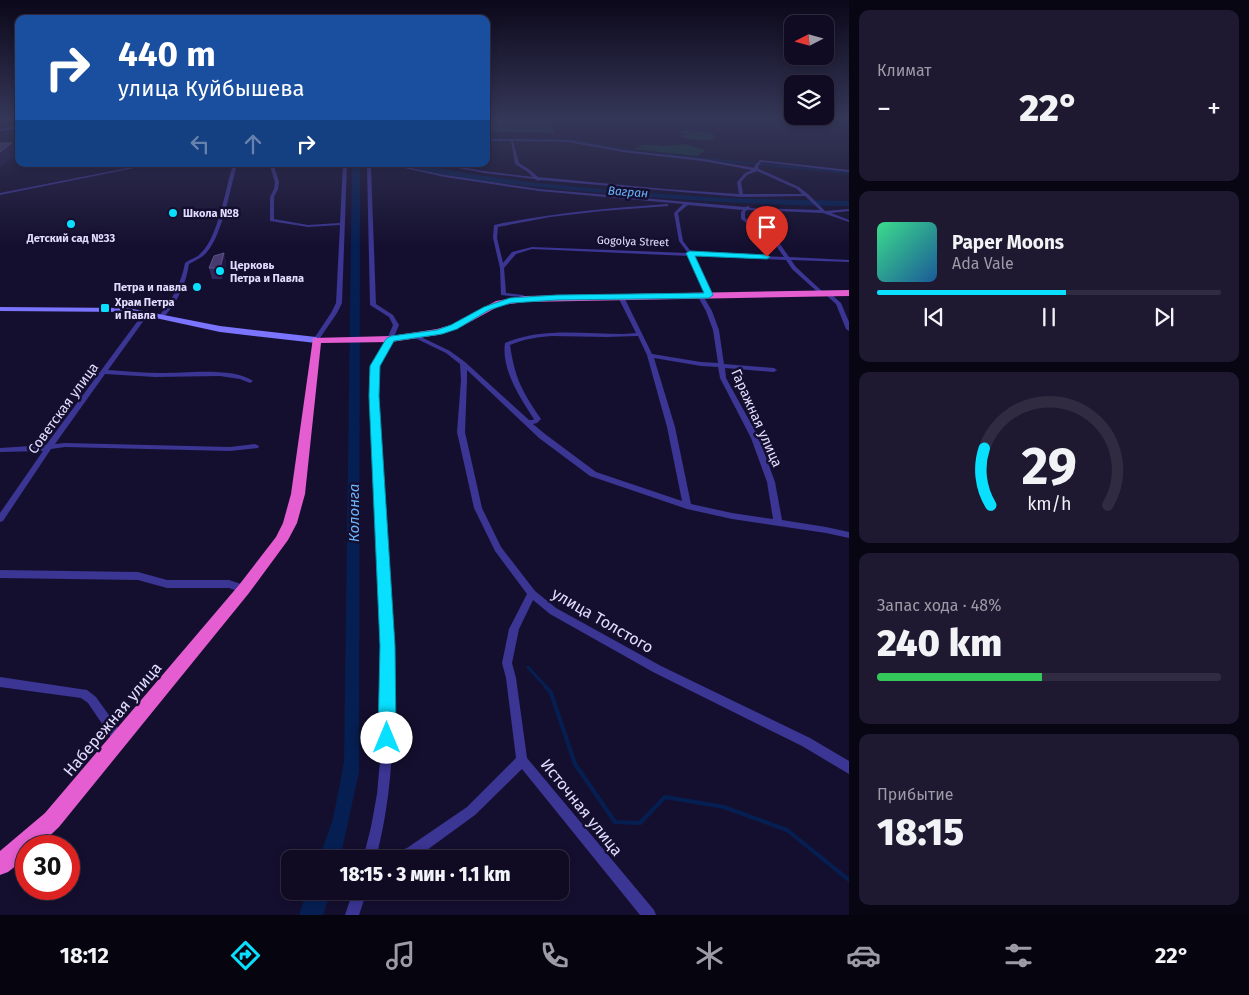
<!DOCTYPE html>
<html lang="ru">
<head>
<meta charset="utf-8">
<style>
  :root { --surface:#100b23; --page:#1e1930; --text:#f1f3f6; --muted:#9c9ba6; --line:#302b41; --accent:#09dfff }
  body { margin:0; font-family:"Fira Sans",sans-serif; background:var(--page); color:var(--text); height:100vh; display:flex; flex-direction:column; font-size:19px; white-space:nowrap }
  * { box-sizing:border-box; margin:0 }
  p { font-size:16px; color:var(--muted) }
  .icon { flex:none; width:28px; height:28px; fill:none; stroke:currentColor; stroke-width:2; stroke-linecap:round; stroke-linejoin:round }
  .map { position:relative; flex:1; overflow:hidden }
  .sheet { display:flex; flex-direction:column; gap:10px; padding:10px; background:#090613; width:400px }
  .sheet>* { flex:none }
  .hud { position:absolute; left:15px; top:15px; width:475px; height:152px; border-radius:10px; box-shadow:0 2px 8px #0003,0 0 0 1px var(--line); background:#1a4fa0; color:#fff; overflow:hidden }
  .needle { width:32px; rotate:264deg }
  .buttons { position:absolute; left:784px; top:15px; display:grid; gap:10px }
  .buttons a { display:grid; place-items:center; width:50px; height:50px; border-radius:10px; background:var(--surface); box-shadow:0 2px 8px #0003,0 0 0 1px var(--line); font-size:25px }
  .speed { position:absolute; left:15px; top:835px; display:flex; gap:10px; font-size:25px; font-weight:700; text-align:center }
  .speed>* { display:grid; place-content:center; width:65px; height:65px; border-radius:50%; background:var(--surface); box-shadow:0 2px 8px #0003,0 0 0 1px var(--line); line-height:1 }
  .speed .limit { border:8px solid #d22; background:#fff; color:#111 }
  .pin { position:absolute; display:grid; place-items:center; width:42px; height:42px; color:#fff; margin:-51px -21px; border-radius:50% 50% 50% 0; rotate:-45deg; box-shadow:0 0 5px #0007 }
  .pin .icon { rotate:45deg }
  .me { position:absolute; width:55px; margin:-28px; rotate:0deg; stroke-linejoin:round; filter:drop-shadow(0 0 4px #0008) }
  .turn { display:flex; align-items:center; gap:18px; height:105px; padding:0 20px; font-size:22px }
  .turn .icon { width:65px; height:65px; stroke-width:2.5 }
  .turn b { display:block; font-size:35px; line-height:42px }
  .lanes { display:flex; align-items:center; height:48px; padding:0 20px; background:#0003; justify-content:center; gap:25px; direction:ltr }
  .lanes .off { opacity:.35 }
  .big { font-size:38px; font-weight:800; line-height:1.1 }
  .sheet .tile { flex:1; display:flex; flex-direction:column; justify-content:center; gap:8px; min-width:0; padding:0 18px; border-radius:10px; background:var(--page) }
  .sheet .dial { align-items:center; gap:0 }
  .dial svg { height:130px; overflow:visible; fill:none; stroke:var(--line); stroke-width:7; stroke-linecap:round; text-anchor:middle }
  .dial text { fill:var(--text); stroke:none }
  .song { display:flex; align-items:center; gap:15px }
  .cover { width:60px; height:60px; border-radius:8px; background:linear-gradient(135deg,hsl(150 70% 55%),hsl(210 70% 35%)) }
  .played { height:5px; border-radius:2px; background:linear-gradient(90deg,var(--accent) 55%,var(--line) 55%) }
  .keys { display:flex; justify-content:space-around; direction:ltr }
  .heat { display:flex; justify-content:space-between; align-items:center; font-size:28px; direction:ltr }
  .charge { height:8px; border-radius:4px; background:linear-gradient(90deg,#34c759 48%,var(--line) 0) }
  .trip { position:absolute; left:281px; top:850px; width:288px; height:50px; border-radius:10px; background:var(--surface); box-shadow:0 2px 8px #0003,0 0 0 1px var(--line); font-weight:800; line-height:50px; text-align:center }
  .tabs { display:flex; height:80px; justify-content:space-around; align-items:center; background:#06040e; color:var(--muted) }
  .tabs .icon { width:35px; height:35px }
  .tabs .on { color:var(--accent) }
  .tabs b { font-size:22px; color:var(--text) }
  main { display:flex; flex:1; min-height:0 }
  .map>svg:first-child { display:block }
</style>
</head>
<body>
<main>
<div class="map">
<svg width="849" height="915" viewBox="0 0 849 915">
  <rect width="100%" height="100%" fill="#150f2f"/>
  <path fill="#113a39" d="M486 119H550L555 133 486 132Z
    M675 131 710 133H708L715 135V139C701 141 691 140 678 136L696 133 685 134Z
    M656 145 664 146 684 144 706 150 697 156 632 149 642 147 638 145Z"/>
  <path fill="#051f52" d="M352 164H360V189L359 772 340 859H319L333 819 344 762Z
    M400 164H419L471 174 527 182 632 192 726 198 849 201V206C759 206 669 199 580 191 520 185 458 181 400 164Z
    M307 891H331L323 915H299Z"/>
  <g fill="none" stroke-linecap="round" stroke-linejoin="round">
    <path stroke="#051f52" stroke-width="3" d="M528 667 547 688"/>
    <path stroke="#051f52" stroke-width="4" d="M546 687 551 693 575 764 615 822 640 823 665 797 724 807 787 830 849 880"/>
    <path fill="#051f52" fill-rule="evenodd" d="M486 138 576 139 634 151 632 152 576 141 486 140Z
      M665 154 849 172V174L664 156Z"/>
    <path fill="#3b3593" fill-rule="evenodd" d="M19 126V128L0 131V129Z
      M486 139 568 140 623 150 703 159 755 168 754 167 760 160 849 170V172L761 162 758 167 759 169 799 187 808 194 825 211 849 209V211L831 213 849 220V222L823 213 747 210 745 212V218L778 241 789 257 849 260V262L791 260 796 267 824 293 825 294 822 296 792 269 786 260 694 256 712 295 709 297 706 295 689 256 532 249 516 254 504 268 506 293 523 295 528 299 525 301 520 297 501 295 500 268 493 238 494 225C551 213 609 208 667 204H668V206L602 211 550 217 498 227 497 238 503 263 512 252 532 247 688 253 679 241 674 213 683 204 539 191 445 177 386 164H392L445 175 539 189 745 207 748 206H749L750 208 820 210 805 196 741 197 540 180 538 181 535 179 484 173 438 164H444L484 171 533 177 528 172 515 164 511 141H486ZM513 141 568 142 623 152 703 161 752 170 745 173 737 182 739 194 665 189 538 177 530 170 519 163ZM757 171 797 189 802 194H743L741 182 747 175ZM688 205 743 210 741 212V219L774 243 784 257 692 253 683 241 678 213Z
      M148 164H154L0 195V193Z
      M229 164H233L236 168C230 190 221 242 203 256 199 259 194 261 189 264 186 284 178 301 164 317H160L159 316C172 300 181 284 185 263 190 259 197 258 201 253 218 237 225 191 232 168Z
      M271 164H275L274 166 279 182 278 189 274 197V219L308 225 340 223 343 164H347L342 303 337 313 318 341 316 342 313 340 331 313 336 303 340 225 308 227 270 221V197L274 189 275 182 270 166Z
      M378 164H384L371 168 376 304 393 315 399 325 391 344 378 366 377 396C382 462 385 527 389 593 393 680 399 765 378 850L390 854V857L391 854 407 848 467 807 516 758 506 678 502 663 509 629 527 594 495 551 474 508 457 432 461 380 460 364 446 353 415 338V336H419L450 351 465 362 529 420H533L534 419C520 398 501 369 505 343 542 327 584 334 624 334L636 333 618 297 621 295 624 297 652 354 701 362 718 363 713 330 706 311 697 295 702 294 712 311 719 330 724 364 774 368 777 370 774 372 725 368 726 378 759 438 775 482 782 520 826 527 849 532V538L826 533 732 519 687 509 590 476 539 438 467 370V380L465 432 482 508 501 547 535 591 556 608 661 666 810 738 849 761V774L802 746 653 672 550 614 533 600 519 629 512 663 516 678 527 758 654 910 656 915H640L522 769 475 815 416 858 413 859H363L371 827 377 794 383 728 382 660 371 396 372 366 385 344 393 325 389 317 370 305 367 167ZM552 336 607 337 638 336 647 355 667 427 682 501 596 472 545 434 533 424 537 423 541 419C522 391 515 379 510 345 524 339 537 337 552 336ZM654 358 701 366 718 367 720 378 751 438 767 482 773 519 732 513 691 504 675 427Z
      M826 293H830L841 303 849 322V331L846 329 836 304 826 295Z
      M147 310 150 312 108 370C126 371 144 373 162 373 186 373 234 367 253 381L250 383 240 379 220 376 155 377 105 374 55 444 65 443 230 447 255 444 259 446 258 448 230 451 65 447 51 449 3 521 0 522V513L43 451 0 452V448L46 445 145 311Z
      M0 570 138 572 167 580H229L247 586 249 589 247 592 244 593 229 588H167L138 580 0 578Z
      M0 677 87 690 96 697 123 735 125 739 123 743 119 744 115 743 88 703 81 698 0 687Z
      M353 891H367L359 915H345Z"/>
    <path fill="#7b74ff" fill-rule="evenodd" d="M0 307 128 308 220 326 316 337 320 340 316 343 220 332 128 312 0 311Z"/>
    <path fill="#e45ed1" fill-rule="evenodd" d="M849 290V296L525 302 501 305 457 329 438 335 391 342 321 343 305 494 297 523 288 540 249 593 59 827 39 846H26V858L8 872 0 875V851L45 813 239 585 276 537 283 523 291 494 313 338 391 336 437 329 451 325 496 301 525 296Z"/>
  </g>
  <path fill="#33275e" d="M224 253 226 264 222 279H212L209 268Z"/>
  <path fill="#1f1544" d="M12 143 17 155 0 168V152Z
    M67 164H77L67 166Z
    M224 253 226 264 222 279 220 268Z"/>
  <path fill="#463a6f" stroke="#5e5486" d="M0 143H12L0 152Z
    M224 253 220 268H209L214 256Z"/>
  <linearGradient id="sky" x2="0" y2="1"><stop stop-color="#0c081a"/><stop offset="0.48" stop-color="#353758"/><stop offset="1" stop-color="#353758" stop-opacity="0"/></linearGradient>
  <rect width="849" height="247" fill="url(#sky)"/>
  <path fill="#09dfff" stroke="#0691a6" d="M690 251 767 255 770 257 767 259 695 256 713 295 709 298 557 300 511 303 489 310 457 329 442 334 394 341 380 366 379 396 395 646 396 738 393 744 387 746 381 744 378 738 380 646 369 396 370 366 386 339 391 336 437 330 451 325 484 307 510 298 557 295 704 293 686 253Z"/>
  <g fill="#09dfff" stroke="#150f2f" stroke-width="2">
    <circle cx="173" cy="213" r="5"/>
    <circle cx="71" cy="224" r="5"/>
    <circle cx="220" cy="271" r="5"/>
    <circle cx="197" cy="287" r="5"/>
    <rect x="100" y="303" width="10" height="10" rx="2.5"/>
  </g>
  <g text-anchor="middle" stroke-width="5" stroke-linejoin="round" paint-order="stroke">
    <g font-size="11" font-weight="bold" fill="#e2ddff" stroke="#150f2f" text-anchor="start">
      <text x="183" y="217">Школа №8</text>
      <text x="71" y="242" text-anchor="middle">Детский сад №33</text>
      <text x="230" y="269">Церковь<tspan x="230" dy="13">Петра и Павла</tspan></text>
      <text x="187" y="291" text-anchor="end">Петра и павла</text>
      <text x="115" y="306">Храм Петра<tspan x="115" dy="13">и Павла</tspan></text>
    </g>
    <g font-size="11" fill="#e2ddff" stroke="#150f2f">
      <text transform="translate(633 241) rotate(2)" y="4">Gogolya Street</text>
    </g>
    <g font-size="12" font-style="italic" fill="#6bb6ff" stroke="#150f2f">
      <text transform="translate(628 192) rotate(4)" y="4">Вагран</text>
    </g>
    <g font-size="14" fill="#e2ddff" stroke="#150f2f">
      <text transform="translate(63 408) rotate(-54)" y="5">Советская улица</text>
      <text transform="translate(757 418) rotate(66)" y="5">Гаражная улица</text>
    </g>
    <g font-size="15" font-style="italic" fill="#6bb6ff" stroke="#150f2f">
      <text transform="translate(354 513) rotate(-90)" y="5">Колонга</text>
    </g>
    <g font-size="16" fill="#e2ddff" stroke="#150f2f">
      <text transform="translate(603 620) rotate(30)" y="6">улица Толстого</text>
      <text transform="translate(112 719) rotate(-50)" y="6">Набережная улица</text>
      <text transform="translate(582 807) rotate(51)" y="6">Источная улица</text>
    </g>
  </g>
</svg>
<div class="buttons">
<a><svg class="needle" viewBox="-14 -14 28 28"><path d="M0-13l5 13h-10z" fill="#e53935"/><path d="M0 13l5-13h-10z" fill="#9c9ba6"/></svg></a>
<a><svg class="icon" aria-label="layers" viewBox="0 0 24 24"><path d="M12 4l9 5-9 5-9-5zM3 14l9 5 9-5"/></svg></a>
</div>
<div class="speed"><div class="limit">30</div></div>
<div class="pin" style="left:767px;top:257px;background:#d93025"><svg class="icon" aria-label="arrive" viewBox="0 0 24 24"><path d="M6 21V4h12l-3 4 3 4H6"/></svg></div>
<svg class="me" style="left:387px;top:738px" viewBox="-20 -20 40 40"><circle r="19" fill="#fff"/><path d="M0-13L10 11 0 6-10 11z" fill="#09dfff"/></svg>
<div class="trip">18:15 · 3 мин · 1.1 km</div>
<div class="hud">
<div class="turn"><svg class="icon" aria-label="right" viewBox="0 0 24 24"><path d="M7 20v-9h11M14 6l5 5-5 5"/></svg><div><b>440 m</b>улица Куйбышева</div></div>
<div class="lanes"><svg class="icon off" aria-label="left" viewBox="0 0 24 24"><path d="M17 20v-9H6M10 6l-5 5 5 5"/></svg><svg class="icon off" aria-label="ahead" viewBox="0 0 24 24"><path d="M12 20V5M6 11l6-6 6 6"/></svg><svg class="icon" aria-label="right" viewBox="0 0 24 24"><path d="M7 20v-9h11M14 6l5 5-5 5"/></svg></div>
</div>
</div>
<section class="sheet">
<div class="tile"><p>Климат</p>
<div class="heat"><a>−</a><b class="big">22°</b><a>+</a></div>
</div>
<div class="tile">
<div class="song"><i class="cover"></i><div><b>Paper Moons</b><p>Ada Vale</p></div></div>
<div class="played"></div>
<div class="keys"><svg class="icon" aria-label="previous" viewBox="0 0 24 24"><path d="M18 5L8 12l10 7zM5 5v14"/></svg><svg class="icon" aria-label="pause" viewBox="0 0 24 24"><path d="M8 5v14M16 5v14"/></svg><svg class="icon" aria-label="next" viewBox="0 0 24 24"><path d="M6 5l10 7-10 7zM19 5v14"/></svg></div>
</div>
<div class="tile dial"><svg viewBox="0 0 100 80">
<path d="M14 69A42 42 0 1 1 86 69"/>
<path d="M14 69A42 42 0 0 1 10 34" stroke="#09dfff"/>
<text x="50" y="56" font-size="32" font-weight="700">29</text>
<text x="50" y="72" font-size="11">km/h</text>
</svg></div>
<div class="tile"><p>Запас хода · 48%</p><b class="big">240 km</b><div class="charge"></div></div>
<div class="tile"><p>Прибытие</p><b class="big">18:15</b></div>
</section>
</main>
<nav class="tabs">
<b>18:12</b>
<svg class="icon on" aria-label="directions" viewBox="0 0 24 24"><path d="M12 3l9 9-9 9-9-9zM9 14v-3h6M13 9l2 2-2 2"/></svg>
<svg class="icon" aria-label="music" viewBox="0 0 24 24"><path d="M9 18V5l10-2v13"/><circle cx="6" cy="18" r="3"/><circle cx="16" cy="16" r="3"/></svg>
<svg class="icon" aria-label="phone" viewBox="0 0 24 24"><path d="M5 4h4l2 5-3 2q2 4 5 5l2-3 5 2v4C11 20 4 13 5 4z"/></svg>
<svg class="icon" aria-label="climate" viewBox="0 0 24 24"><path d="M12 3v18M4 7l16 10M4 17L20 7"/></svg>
<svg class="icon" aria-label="car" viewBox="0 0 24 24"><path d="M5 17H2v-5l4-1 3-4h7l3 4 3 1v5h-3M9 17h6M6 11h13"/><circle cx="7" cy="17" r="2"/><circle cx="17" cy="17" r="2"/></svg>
<svg class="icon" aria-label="filters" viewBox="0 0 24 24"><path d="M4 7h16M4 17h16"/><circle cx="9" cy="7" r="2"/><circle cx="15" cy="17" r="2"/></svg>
<b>22°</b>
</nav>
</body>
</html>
